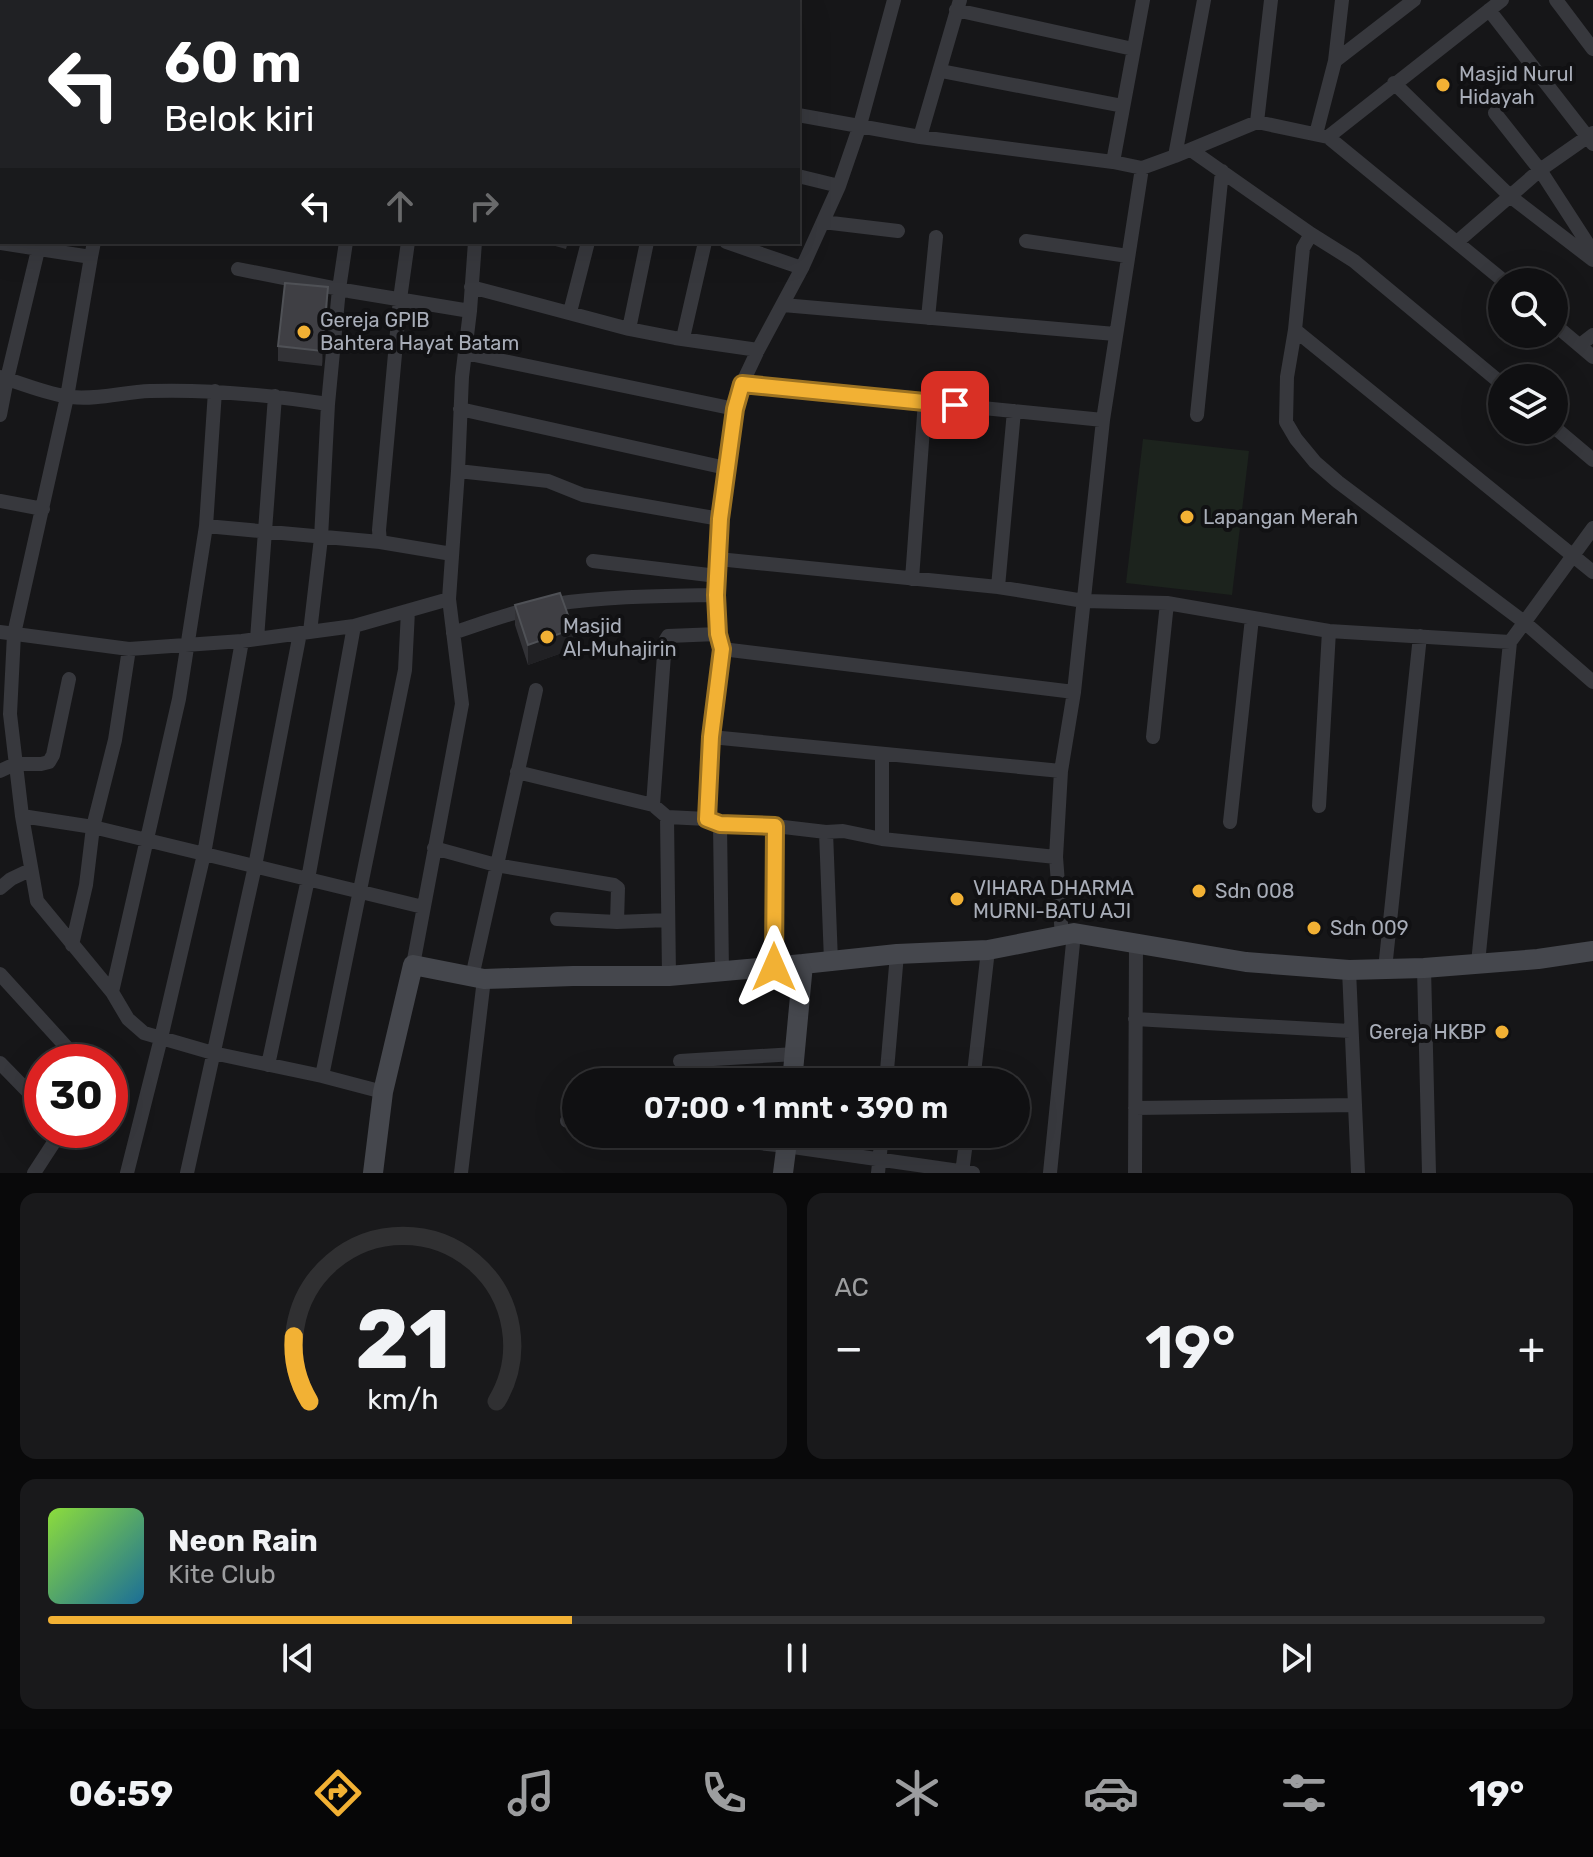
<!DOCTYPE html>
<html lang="id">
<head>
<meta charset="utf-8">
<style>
  :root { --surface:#101012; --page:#19191b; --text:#f1f3f6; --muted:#9c9d9f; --line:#303032; --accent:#f2b134 }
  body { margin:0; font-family:Rubik,sans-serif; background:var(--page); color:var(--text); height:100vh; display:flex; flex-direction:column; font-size:30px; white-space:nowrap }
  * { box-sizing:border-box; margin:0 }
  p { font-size:26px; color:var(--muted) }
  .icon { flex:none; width:44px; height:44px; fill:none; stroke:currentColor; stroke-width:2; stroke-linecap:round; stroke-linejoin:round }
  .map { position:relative; height:1173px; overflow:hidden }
  .drawer { display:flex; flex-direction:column; gap:20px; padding:20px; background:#09090a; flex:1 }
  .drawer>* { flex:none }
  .banner { position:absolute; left:0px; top:0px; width:800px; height:244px; box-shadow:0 8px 32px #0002,0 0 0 2px var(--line); background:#202124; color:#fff; overflow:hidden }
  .fabs { position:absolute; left:1488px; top:268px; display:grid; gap:16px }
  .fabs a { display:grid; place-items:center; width:80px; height:80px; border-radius:50%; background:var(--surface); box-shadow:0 8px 32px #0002,0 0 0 2px var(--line); font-size:40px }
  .speed { position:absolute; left:24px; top:1044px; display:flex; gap:16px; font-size:40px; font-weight:700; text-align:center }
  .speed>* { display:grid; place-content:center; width:104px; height:104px; border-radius:50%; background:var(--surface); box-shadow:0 8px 32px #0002,0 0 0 2px var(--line); line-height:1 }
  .speed .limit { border:12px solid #d22; background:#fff; color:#111 }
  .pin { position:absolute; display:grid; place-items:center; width:68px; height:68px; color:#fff; margin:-34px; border-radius:16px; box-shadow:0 4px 12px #0006 }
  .me { position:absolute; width:88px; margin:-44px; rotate:0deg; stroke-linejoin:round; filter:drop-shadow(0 0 6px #0008) }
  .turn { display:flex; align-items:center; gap:28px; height:168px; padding:0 32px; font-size:36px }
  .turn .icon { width:104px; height:104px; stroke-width:2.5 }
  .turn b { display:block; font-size:56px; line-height:68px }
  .lanes { display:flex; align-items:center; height:76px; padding:0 32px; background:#0003; justify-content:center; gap:40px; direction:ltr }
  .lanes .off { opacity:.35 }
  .big { font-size:60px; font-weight:600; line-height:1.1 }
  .drawer .tile { flex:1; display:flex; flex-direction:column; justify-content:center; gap:12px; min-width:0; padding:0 28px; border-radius:16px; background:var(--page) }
  .drawer .dial { align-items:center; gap:0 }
  .dial svg { height:208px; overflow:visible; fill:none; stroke:var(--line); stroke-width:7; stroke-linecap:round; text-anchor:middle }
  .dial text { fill:var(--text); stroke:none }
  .song { display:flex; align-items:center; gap:24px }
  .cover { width:96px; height:96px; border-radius:12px; background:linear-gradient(135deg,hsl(90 70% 55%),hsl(200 70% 35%)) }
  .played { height:8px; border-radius:4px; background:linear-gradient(90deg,var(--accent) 35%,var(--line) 35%) }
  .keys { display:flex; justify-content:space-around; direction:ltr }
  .heat { display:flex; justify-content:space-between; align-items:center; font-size:44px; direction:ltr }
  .drawer .tiles { flex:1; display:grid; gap:20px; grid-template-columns:1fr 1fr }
  .tile:last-child { grid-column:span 2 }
  .trip { position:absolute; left:562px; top:1068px; width:468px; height:80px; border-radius:40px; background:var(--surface); box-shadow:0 8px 32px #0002,0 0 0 2px var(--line); font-weight:600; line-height:80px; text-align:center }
  .menu { display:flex; height:128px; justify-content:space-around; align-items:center; background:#060607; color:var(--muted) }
  .menu .icon { width:56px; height:56px }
  .menu .selected { color:var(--accent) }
  .menu b { font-size:36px; color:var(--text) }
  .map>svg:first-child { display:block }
</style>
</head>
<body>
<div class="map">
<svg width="1593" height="1173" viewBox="0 0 1593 1173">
  <rect width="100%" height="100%" fill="#161618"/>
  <path fill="#1c231d" d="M1143 439 1249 451 1232 595 1126 583Z"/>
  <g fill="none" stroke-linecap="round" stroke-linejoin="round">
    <path stroke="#37383d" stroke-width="14" d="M65 0 70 2
      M1556 0 1593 49
      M48 2 49 0
      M255 2 256 0
      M387 2V0
      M451 2 452 0
      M529 2 530 0
      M598 2 599 0
      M656 2 657 0
      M715 2 716 0
      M956 10 1133 49
      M1489 10 1593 144
      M1335 61 1414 0
      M941 71 1123 106
      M1394 83 1511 197 1593 260
      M1495 113 1540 170 1593 252
      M798 115 920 137 1113 162 1142 168 1175 156 1257 122 1328 137 1505 282
      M1257 122 1271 0
      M0 128 2 123
      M1316 134 1335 61 1342 0
      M920 137 960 0
      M1328 137 1502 0
      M1191 150 1311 234 1354 261 1502 384
      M1175 156 1204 0
      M1113 162 1143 0
      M798 176 839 186
      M823 222 898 231
      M1311 234 1303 248 1295 330 1287 377 1286 422 1296 439 1315 462 1338 482 1524 622 1593 682
      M1026 241 1128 256
      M726 242 802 268
      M1457 242 1540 170 1593 133
      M0 243 91 257 94 242
      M91 257 67 397 14 634 10 714 22 816 37 901 112 992 128 1019 144 1033 213 1053 322 1076 383 1092
      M238 269 349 291 470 311
      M471 287 629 329 675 338 758 350
      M783 305 1115 334
      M570 312 588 242
      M928 318 936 237
      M1554 324 1593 357
      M629 329 647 242
      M1295 330 1593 572
      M683 338 705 242
      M1580 345 1593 335
      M465 353 735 409
      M0 377C22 383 49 395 71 397 97 400 124 392 150 391 211 389 269 395 328 404L321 538 310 632
      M742 384 1103 420
      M328 404 339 289 346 242
      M460 409 726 468
      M0 415 7 379 38 250
      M1197 415 1222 171
      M1554 427 1593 460
      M458 471 548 481 583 495 720 519
      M0 501 43 509
      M206 526 380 542 452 554
      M380 542 379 530 400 299 408 242
      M718 559 998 587 1084 601 1167 603 1329 631 1510 642
      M593 561 717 576
      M912 579 925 401
      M998 587 1014 411
      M0 632 129 649 242 641 354 626 449 599
      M453 633C486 622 520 609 555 604 608 596 662 596 716 595
      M718 634 668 636 665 641 653 805 667 817 707 819 720 824 775 826 826 832 843 831 882 839 1056 857
      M257 639 275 396
      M722 649 1074 692
      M711 737 1061 771
      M1153 737 1167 603
      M0 771 15 764H41L49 762 53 755 69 679
      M517 772 653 805
      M1319 806 1329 631
      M22 816 93 827 423 907
      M667 817 669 976
      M707 819 711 737 722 649 718 634 716 595 720 519 735 409 742 384 758 350 802 268 839 186 860 125 894 0
      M1230 822 1252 618
      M720 824 722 972
      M826 832 831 961
      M882 839V755
      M434 848 496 865 614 885 618 888 617 922 668 920
      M0 888 11 879 30 870
      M557 919 617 922
      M1062 936 1056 857 1061 771 1074 692 1103 420 1142 168
      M72 945 86 885 93 827 115 740 129 649
      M1478 963 1510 642 1593 528
      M413 965 462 704 449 599 458 471 462 377 470 311 475 242
      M774 967 775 826
      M1424 968 1429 1173
      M1385 969 1420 636
      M1349 970 1355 1105
      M0 974 80 1062
      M472 977 536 690
      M112 992 179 699 206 526 215 391
      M1135 1019 1350 1031
      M680 1061 795 1054
      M0 1063 42 1106
      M268 1065 308 879 354 626
      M322 1076 405 670 408 611
      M886 1082 897 954
      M973 1082 988 950
      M1135 1108 1355 1105 1358 1173
      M567 1121 576 1122
      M678 1134 786 1146 973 1173
      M34 1173 62 1130
      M127 1173 161 1038 204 854 242 641
      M187 1173 255 866 300 633
      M461 1173 484 979
      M878 1173 882 1134
      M962 1173 967 1134
      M1050 1173 1074 933
      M1135 1173 1136 944"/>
    <path stroke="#45474d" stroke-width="20" d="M792 1082 803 964 897 954 988 950 1074 933 1246 962 1349 970 1424 968 1538 959 1593 951
      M373 1173 383 1092 413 965 484 979 573 976H669L803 964
      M783 1173 788 1134"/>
  </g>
  <path fill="#323236" d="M541 242H568L566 249Z
    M328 302 322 366 278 361V346Z
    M515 605 573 649 528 665 515 625Z"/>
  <path fill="#212124" d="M328 287V302L322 366V351Z
    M573 629V649L528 665V645Z"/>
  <path fill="#3f3f44" stroke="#4f5156" stroke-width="2" d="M285 283 328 287 322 351 278 346Z
    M560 593 573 629 528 645 515 605Z
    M760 1071V1082H701V1074Z"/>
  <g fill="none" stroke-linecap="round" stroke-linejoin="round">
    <g stroke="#9d7322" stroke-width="20">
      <path id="route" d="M774 967 775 826 720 824 707 819 711 737 722 649 718 634 716 595 720 519 735 409 742 384 955 405"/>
    </g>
    <use href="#route" stroke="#f2b134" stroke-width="14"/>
  </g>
  <g fill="#f2b134" stroke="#111113" stroke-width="3">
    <circle cx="1443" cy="85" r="8"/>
    <circle cx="304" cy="332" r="8"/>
    <circle cx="1187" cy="517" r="8"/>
    <circle cx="547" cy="637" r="8"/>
    <circle cx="1199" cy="891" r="8"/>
    <circle cx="957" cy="899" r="8"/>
    <circle cx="1314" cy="928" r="8"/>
    <circle cx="1502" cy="1032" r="8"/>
  </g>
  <g text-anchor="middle" stroke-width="8" stroke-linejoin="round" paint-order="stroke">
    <g font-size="20" fill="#a8adb8" stroke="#111113" text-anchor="start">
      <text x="1459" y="81">Masjid Nurul<tspan x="1459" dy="23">Hidayah</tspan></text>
      <text x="320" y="327">Gereja GPIB<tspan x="320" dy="23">Bahtera Hayat Batam</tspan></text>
      <text x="1203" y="524">Lapangan Merah</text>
      <text x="563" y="633">Masjid<tspan x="563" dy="23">Al-Muhajirin</tspan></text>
      <text x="973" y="895">VIHARA DHARMA<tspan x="973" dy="23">MURNI-BATU AJI</tspan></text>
      <text x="1215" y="898">Sdn 008</text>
      <text x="1330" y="935">Sdn 009</text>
      <text x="1486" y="1039" text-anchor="end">Gereja HKBP</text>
    </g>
  </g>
</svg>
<div class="fabs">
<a><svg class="icon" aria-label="search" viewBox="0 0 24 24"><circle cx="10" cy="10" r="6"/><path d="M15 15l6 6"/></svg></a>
<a><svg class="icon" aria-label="layers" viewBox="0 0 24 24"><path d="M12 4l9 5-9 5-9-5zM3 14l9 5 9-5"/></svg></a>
</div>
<div class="speed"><div class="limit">30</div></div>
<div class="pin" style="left:955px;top:405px;background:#d93025"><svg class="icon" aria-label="arrive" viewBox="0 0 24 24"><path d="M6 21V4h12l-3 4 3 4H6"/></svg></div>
<svg class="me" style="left:774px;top:967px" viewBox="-20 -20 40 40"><path d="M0-17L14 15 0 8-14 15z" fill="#f2b134" stroke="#fff" stroke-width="4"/></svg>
<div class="trip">07:00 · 1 mnt · 390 m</div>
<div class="banner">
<div class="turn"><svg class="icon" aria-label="left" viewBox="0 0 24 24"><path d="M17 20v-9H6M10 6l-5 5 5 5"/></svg><div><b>60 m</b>Belok kiri</div></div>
<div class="lanes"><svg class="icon" aria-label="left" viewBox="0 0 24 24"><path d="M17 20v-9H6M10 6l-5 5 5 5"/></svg><svg class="icon off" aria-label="ahead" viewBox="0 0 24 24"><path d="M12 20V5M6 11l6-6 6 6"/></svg><svg class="icon off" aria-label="right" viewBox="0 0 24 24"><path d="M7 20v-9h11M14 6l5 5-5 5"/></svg></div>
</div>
</div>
<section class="drawer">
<div class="tiles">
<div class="tile dial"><svg viewBox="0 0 100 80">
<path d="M14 69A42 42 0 1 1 86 69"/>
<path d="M14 69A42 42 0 0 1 8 44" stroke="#f2b134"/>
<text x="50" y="56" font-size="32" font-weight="700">21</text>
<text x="50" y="72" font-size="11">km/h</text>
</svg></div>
<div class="tile"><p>AC</p>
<div class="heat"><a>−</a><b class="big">19°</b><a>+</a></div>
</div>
<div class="tile">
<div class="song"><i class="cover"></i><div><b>Neon Rain</b><p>Kite Club</p></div></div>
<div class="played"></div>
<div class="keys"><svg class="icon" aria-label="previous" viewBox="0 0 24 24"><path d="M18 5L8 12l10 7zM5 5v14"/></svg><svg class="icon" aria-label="pause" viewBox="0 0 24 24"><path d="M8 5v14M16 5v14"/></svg><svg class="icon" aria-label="next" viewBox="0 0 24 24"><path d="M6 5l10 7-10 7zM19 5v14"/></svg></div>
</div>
</div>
</section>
<nav class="menu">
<b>06:59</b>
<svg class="icon selected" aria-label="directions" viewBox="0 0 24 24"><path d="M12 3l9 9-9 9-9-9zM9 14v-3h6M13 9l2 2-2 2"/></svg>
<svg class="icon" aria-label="music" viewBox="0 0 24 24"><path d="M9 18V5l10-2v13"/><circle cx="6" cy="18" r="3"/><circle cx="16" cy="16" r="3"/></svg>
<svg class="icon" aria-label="phone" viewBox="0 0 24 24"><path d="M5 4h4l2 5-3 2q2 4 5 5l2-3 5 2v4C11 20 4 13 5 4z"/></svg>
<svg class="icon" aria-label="climate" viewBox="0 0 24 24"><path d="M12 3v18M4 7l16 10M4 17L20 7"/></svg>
<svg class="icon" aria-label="car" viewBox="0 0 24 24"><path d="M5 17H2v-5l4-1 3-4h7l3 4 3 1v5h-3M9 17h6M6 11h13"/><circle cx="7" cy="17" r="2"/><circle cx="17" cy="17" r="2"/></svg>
<svg class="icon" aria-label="filters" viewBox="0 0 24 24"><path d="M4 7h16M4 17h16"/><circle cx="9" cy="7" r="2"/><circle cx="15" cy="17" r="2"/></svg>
<b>19°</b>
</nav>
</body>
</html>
